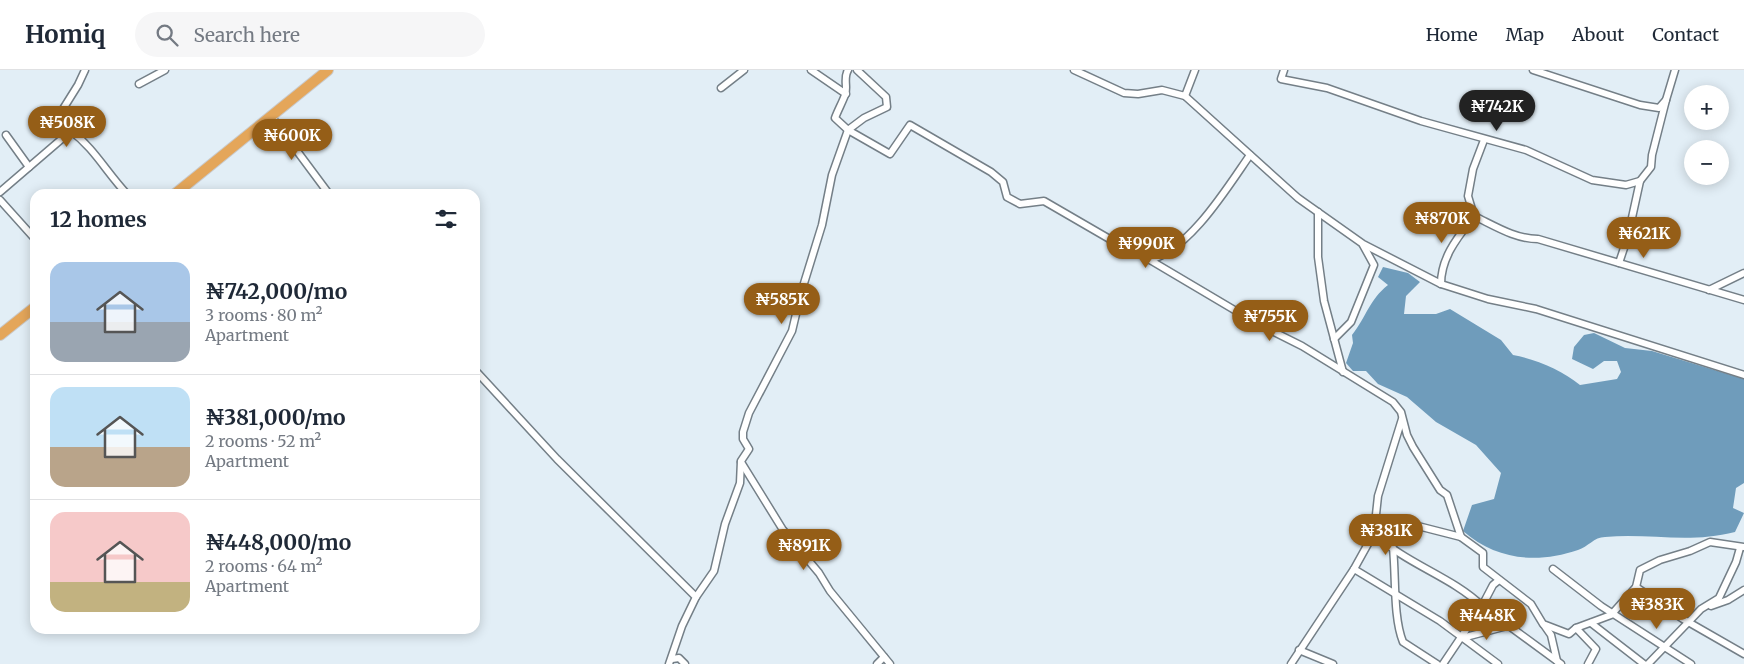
<!DOCTYPE html>
<html lang="en">
<head>
<meta charset="utf-8">
<style>
  body { margin:0; font-family:Merriweather,serif; background:#f6f6f7; color:#1f2937; height:100vh; display:flex; flex-direction:column; font-size:19px; white-space:nowrap }
  * { box-sizing:border-box; margin:0 }
  p { font-size:16px; color:#747a83 }
  .icon { flex:none; width:28px; height:28px; fill:none; stroke:currentColor; stroke-width:2; stroke-linecap:round; stroke-linejoin:round }
  .map { position:relative; flex:1; overflow:hidden }
  .sheet { position:absolute; left:30px; top:119px; width:450px; height:445px; display:flex; flex-direction:column; background:#fff; border-radius:15px; box-shadow:0 2px 12px #0003 }
  .sheet>* { flex:none }
  .fabs { position:absolute; left:1684px; top:15px; display:grid; gap:10px }
  .fabs a { display:grid; place-items:center; width:45px; height:45px; border-radius:50%; background:#fff; box-shadow:0 2px 12px #0003; font-size:25px }
  .price { position:absolute; translate:-50% -42px; padding:0 11px; border-radius:18px; background:#955e17; color:#fff; font-size:16px; line-height:32px; filter:drop-shadow(0 1px 2px #0008) }
  .price::after { content:''; position:absolute; left:50%; top:30px; width:15px; height:11px; margin-left:-8px; background:inherit; clip-path:polygon(0 0,100% 0,50% 100%) }
  .price.active { background:#222; color:#fff }
  ul { padding:0; list-style:none }
  li { display:flex; align-items:center; gap:15px; height:125px; padding:0 20px }
  li+li { border-top:1px solid #e0e1e3 }
  li span { display:grid; place-items:center; flex:none; width:140px; height:100px; border-radius:15px; color:#555 }
  li>.icon { margin-inline-start:auto }
  span .icon { width:60px; height:60px; fill:#fffc; stroke-width:1 }
  li b { font-size:21px }
  h2 { display:flex; justify-content:space-between; align-items:center; height:60px; padding:0 20px; font-size:21px }
  header { display:flex; align-items:center; gap:30px; box-sizing:border-box; height:70px; padding:0 25px; background:#fff; border-bottom:1px solid #e0e1e3 }
  header strong { font-size:24px }
  nav { display:flex; gap:28px; margin-inline-start:auto; font-size:18px }
  .search { width:350px; height:45px; background:#f6f6f7; display:flex; align-items:center; gap:12px; box-sizing:border-box; padding:0 18px; border-radius:28px; color:#747a83; font-size:19px }
  .map>svg:first-child { display:block }
  .water { fill:#6f9cbb }
  .lines { fill:none; stroke-linecap:round; stroke-linejoin:round }
  .minor-casing { stroke:#747f87; stroke-width:9 }
  .trunk-casing { stroke:#c9cacb; stroke-width:12 }
  .minor { stroke:#fff; stroke-width:6 }
  .trunk { stroke:#e4a65a; stroke-width:10 }
</style>
</head>
<body>
<header>
<strong>Homiq</strong>
<div class="search"><svg class="icon" aria-label="search" viewBox="0 0 24 24"><circle cx="10" cy="10" r="6"/><path d="M15 15l6 6"/></svg>Search here</div>
<nav><a>Home</a><a>Map</a><a>About</a><a>Contact</a></nav>
</header>
<div class="map">
<svg width="1744" height="594" viewBox="0 0 1744 594">
  <rect width="100%" height="100%" fill="#e2eef6"/>
  <path class="water" d="M1383 197 1408 203 1420 212 1406 226 1404 244H1436L1450 239 1501 270 1513 285C1536 289 1562 300 1580 315L1617 309 1621 302 1617 291H1604L1593 299 1572 289 1574 277 1584 265 1594 263 1625 278 1652 281 1744 309V413L1736 418 1733 438 1744 443 1735 462C1688 474 1651 463 1605 467 1594 467 1588 477 1578 480 1537 494 1496 490 1463 461L1472 435 1494 429 1501 403 1476 375 1436 352 1407 327 1378 314 1366 301H1353L1346 293 1353 273 1352 265C1367 246 1369 230 1388 215L1378 207Z"/>
  <g class="lines">
    <defs>
      <g id="minor">
        <path d="M811 0 846 24"/>
        <path d="M848 0C843 8 848 17 845 25 842 33 838 40 835 48L848 60 890 84 910 55 991 102 1003 112 1007 127 1020 134 1044 131 1113 171 1127 174 1150 190C1190 179 1227 118 1250 85"/>
        <path d="M1074 0 1124 23 1138 24 1162 20 1185 26 1298 128 1363 174 1441 214 1488 229 1536 239 1744 305"/>
        <path d="M1284 0 1281 9 1327 18 1421 51 1526 80 1592 110 1626 115 1640 111 1651 97 1652 85 1666 30"/>
        <path d="M1533 0 1640 35 1659 38 1666 30 1675 0"/>
        <path d="M139 14 165 0"/>
        <path d="M721 18 744 0"/>
        <path d="M1185 26 1195 0"/>
        <path d="M271 46 329 124"/>
        <path d="M71 61 65 51 63 39 78 15 85 0"/>
        <path d="M6 65 29 97"/>
        <path d="M1484 70 1473 99 1468 126 1474 146C1495 156 1515 169 1538 169L1744 230"/>
        <path d="M0 122 71 61C94 78 107 103 127 124"/>
        <path d="M0 130 35 169"/>
        <path d="M1318 142V187L1324 231 1343 302"/>
        <path d="M1150 190 1258 254 1302 276 1393 332 1401 342 1407 365 1413 377 1440 420 1447 425 1461 467 1483 483V497L1531 534 1543 554 1569 564 1576 558"/>
        <path d="M1619 193 1628 166 1640 111"/>
        <path d="M1441 214C1441 187 1458 167 1474 146"/>
        <path d="M1709 220 1744 203"/>
        <path d="M1334 269 1351 252 1374 195 1363 175"/>
        <path d="M475 300 557 389 696 527 682 556 669 594"/>
        <path d="M1402 349 1378 426 1374 463C1405 494 1451 506 1482 536L1493 515 1499 510"/>
        <path d="M741 392 783 460 819 503 830 521 890 594"/>
        <path d="M1375 450 1414 455 1461 467"/>
        <path d="M1393 478C1396 506 1393 547 1403 572L1437 594"/>
        <path d="M1354 499 1440 551 1498 594"/>
        <path d="M1553 499 1601 536 1691 594"/>
        <path d="M1636 517 1683 549 1744 584"/>
        <path d="M696 527 714 501 725 454 740 413 741 391 749 379 743 369V362L749 343 792 261 801 223 822 155 832 105 848 60 864 48 887 37 886 27 857 0"/>
        <path d="M1711 536 1728 530 1744 520"/>
        <path d="M1591 553 1644 594"/>
        <path d="M1544 555 1551 565 1557 591"/>
        <path d="M1462 568 1507 556"/>
        <path d="M1299 580 1333 594"/>
        <path d="M672 589 679 588 685 594"/>
        <path d="M877 594 884 587"/>
        <path d="M1291 594 1354 499 1374 463"/>
        <path d="M1443 594 1482 536 1561 594"/>
        <path d="M1588 594 1596 579 1576 558 1611 545 1636 517 1640 500 1660 490 1690 481 1710 472 1744 477"/>
        <path d="M1648 594 1701 539 1719 528 1736 492 1740 478"/>
      </g>
      <g id="trunk">
        <path d="M175 124 328 0"/>
        <path d="M0 265 35 237"/>
      </g>
    </defs>
    <use href="#minor" class="minor-casing"/>
    <use href="#trunk" class="trunk-casing"/>
    <use href="#minor" class="minor"/>
    <use href="#trunk" class="trunk"/>
  </g>
</svg>
<div class="fabs">
<a>+</a>
<a>−</a>
</div>
<b class="price active" style="left:1497px;top:62px">₦742K</b>
<b class="price" style="left:67px;top:78px">₦508K</b>
<b class="price" style="left:292px;top:91px">₦600K</b>
<b class="price" style="left:1442px;top:174px">₦870K</b>
<b class="price" style="left:1644px;top:189px">₦621K</b>
<b class="price" style="left:1146px;top:199px">₦990K</b>
<b class="price" style="left:782px;top:255px">₦585K</b>
<b class="price" style="left:1270px;top:272px">₦755K</b>
<b class="price" style="left:1386px;top:486px">₦381K</b>
<b class="price" style="left:804px;top:501px">₦891K</b>
<b class="price" style="left:1657px;top:560px">₦383K</b>
<b class="price" style="left:1487px;top:571px">₦448K</b>
<section class="sheet">
<h2>12 homes<svg class="icon" aria-label="filters" viewBox="0 0 24 24"><path d="M4 7h16M4 17h16"/><circle cx="9" cy="7" r="2"/><circle cx="15" cy="17" r="2"/></svg></h2>
<ul>
<li><span style="background:linear-gradient(#a9c7e8 60%,#9aa5b1 0)"><svg class="icon" aria-label="home" viewBox="0 0 24 24"><path d="M3 11l9-7 9 7M6 9v11h12V9"/></svg></span><div><b>₦742,000/mo</b><p>3 rooms · 80 m²</p><p>Apartment</p></div></li>
<li><span style="background:linear-gradient(#bfe0f5 60%,#b9a48a 0)"><svg class="icon" aria-label="home" viewBox="0 0 24 24"><path d="M3 11l9-7 9 7M6 9v11h12V9"/></svg></span><div><b>₦381,000/mo</b><p>2 rooms · 52 m²</p><p>Apartment</p></div></li>
<li><span style="background:linear-gradient(#f6c9c9 70%,#c2b280 0)"><svg class="icon" aria-label="home" viewBox="0 0 24 24"><path d="M3 11l9-7 9 7M6 9v11h12V9"/></svg></span><div><b>₦448,000/mo</b><p>2 rooms · 64 m²</p><p>Apartment</p></div></li>
</ul>
</section>
</div>
</body>
</html>
